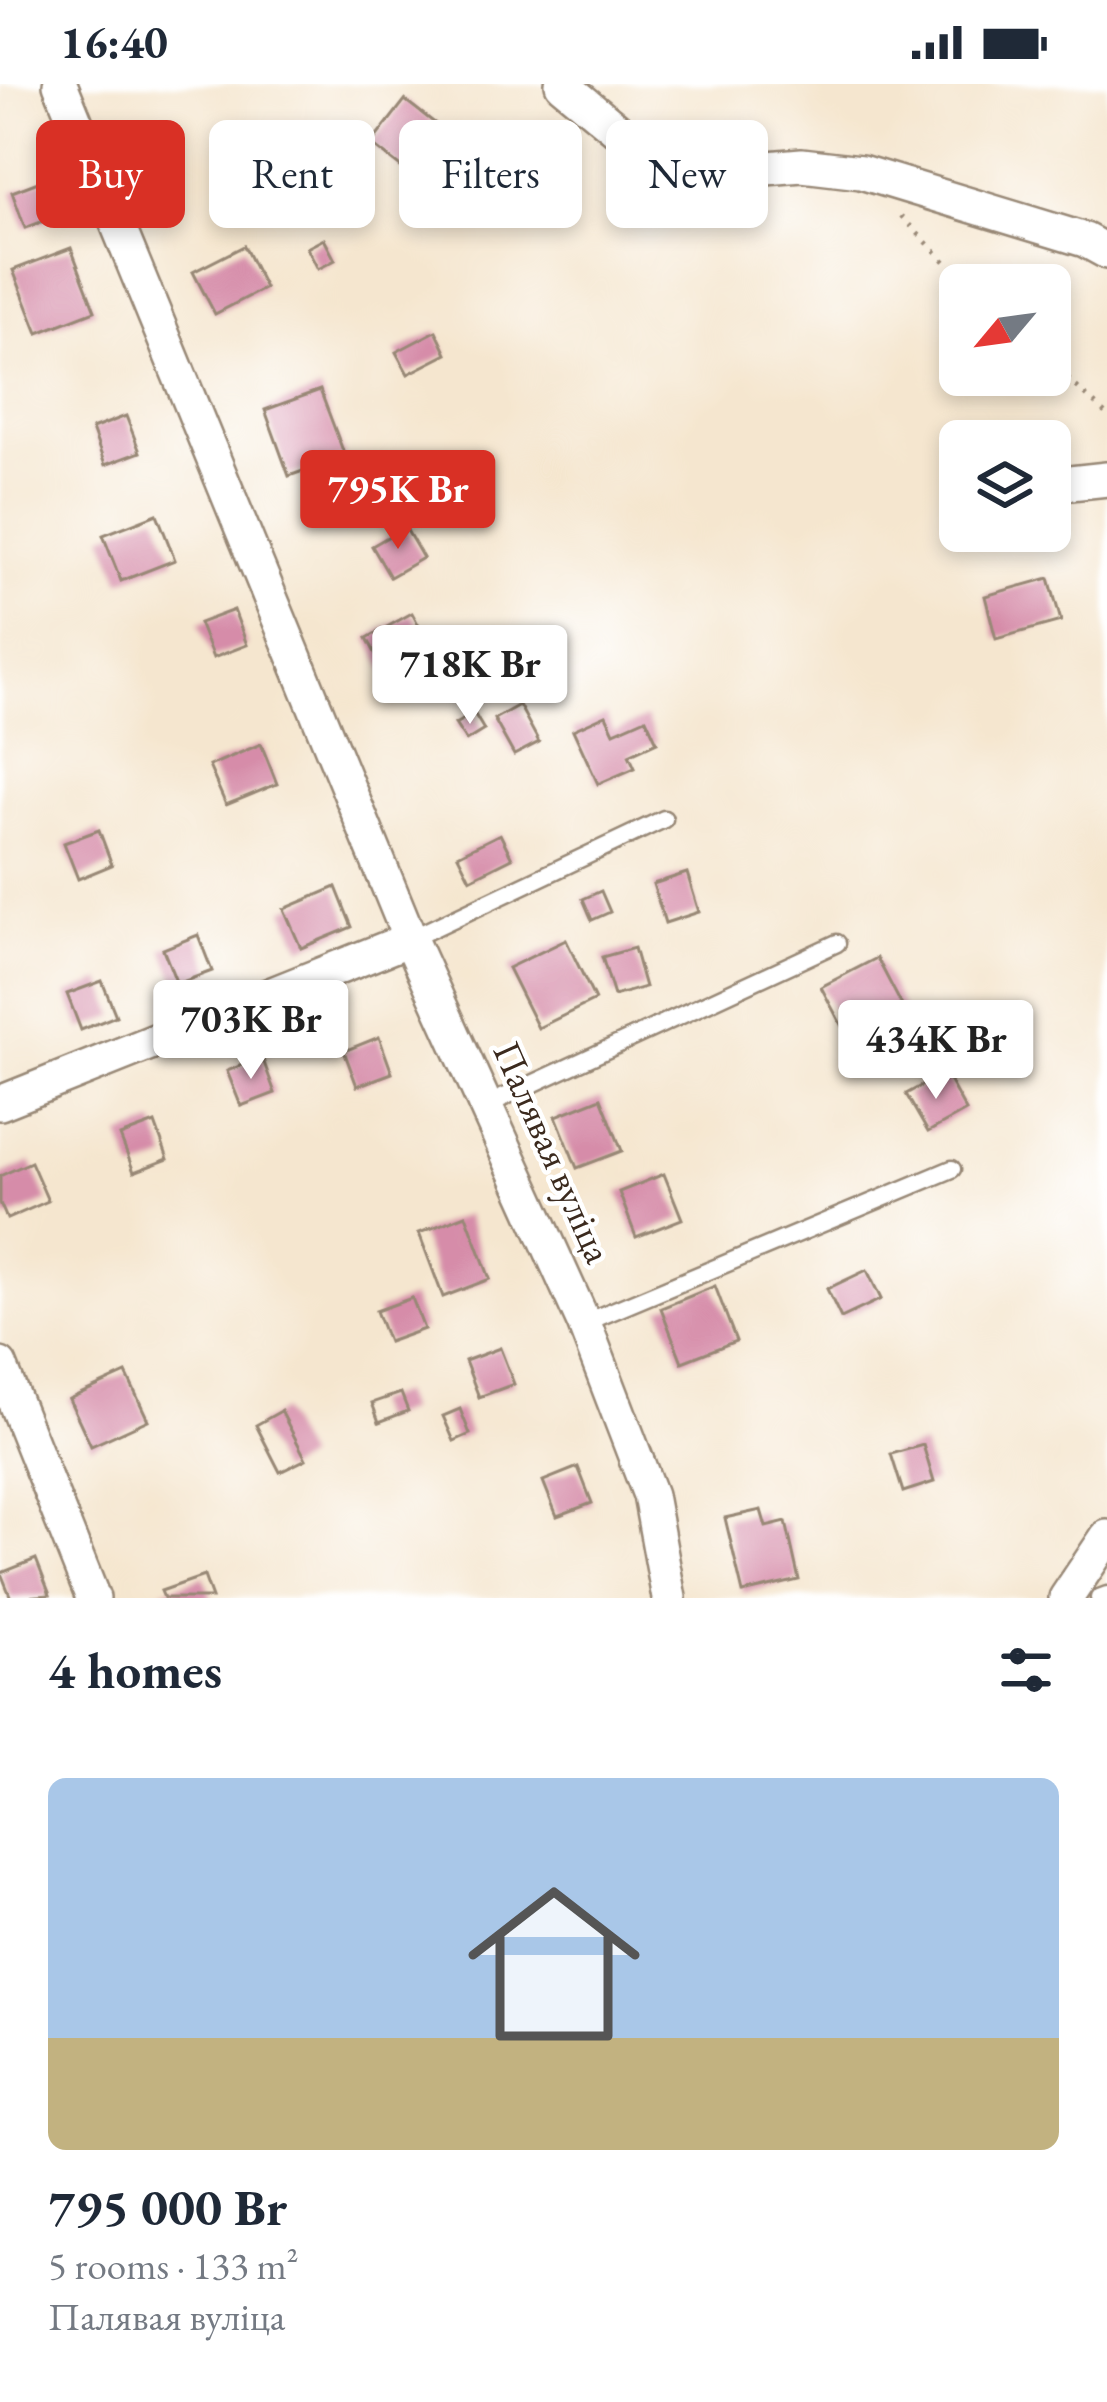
<!DOCTYPE html>
<html lang="en">
<head>
<meta charset="utf-8">
<style>
  body { margin:0; font-family:"EB Garamond",serif; background:#f6f6f7; color:#1f2937; height:100vh; display:flex; flex-direction:column; font-size:45px; white-space:nowrap }
  * { box-sizing:border-box; margin:0 }
  p { font-size:39px; color:#747a83 }
  .icon { flex:none; width:66px; height:66px; fill:none; stroke:currentColor; stroke-width:2; stroke-linecap:round; stroke-linejoin:round }
  .map { position:relative; height:1514px; overflow:hidden }
  .panel { display:flex; flex-direction:column; background:#fff; flex:1 }
  .panel>* { flex:none }
  .banner { position:absolute; left:36px; top:36px; width:1035px; height:108px; display:flex; gap:24px }
  .needle { width:78px; rotate:241deg }
  .buttons { position:absolute; left:939px; top:180px; display:grid; gap:24px }
  .buttons a { display:grid; place-items:center; width:132px; height:132px; border-radius:18px; background:#fff; box-shadow:0 6px 18px #0003; font-size:60px }
  .price { position:absolute; translate:-50% -102px; padding:0 27px; border-radius:12px; background:#fff; color:#222; font-size:39px; line-height:78px; filter:drop-shadow(0 3px 6px #0008) }
  .price::after { content:''; position:absolute; left:50%; top:72px; width:36px; height:27px; margin-left:-18px; background:inherit; clip-path:polygon(0 0,100% 0,50% 100%) }
  .price.selected { background:#d93025; color:#fff }
  ul { padding:0; list-style:none }
  li { display:grid; align-content:center; gap:24px; height:636px; padding:0 48px }
  li span { display:grid; place-items:center; height:372px; border-radius:18px; color:#555 }
  li>.icon { margin-inline-start:auto }
  span .icon { width:216px; height:216px; fill:#fffc; stroke-width:1 }
  li b { font-size:51px }
  h2 { display:flex; justify-content:space-between; align-items:center; height:144px; padding:0 48px; font-size:51px }
  .tag { padding:0 42px; border-radius:18px; background:#fff; box-shadow:0 6px 18px #0003; font-size:42px; line-height:108px }
  .tag.selected { background:#d93025; color:#fff }
  .status { display:flex; justify-content:space-between; align-items:center; height:84px; padding:0 60px; background:#fff; direction:ltr }
  .status svg { height:33px; fill:currentColor }
  .map>svg:first-child { display:block }
  .building { fill:#d68ca9 }
  .lines { fill:none; stroke-linecap:round; stroke-linejoin:round }
  .service-casing { stroke:#988876; stroke-width:21 }
  .minor-casing { stroke:#988876; stroke-width:38 }
  .path { stroke:#988876; stroke-width:4.5; stroke-dasharray:3 9; stroke-linecap:butt }
  .service { stroke:#fff; stroke-width:16 }
  .minor { stroke:#fff; stroke-width:33 }
  .labels { text-anchor:middle; dominant-baseline:central; stroke-width:9; stroke-linejoin:round; paint-order:stroke }
  .street-label { font-size:39px; fill:#3b2a1e; stroke:#fff }
</style>
</head>
<body>
<div class="status"><b>16:40</b><svg viewBox="0 0 49 12"><path d="M0 12V9h3v3zM5 12V6h3v6zM10 12V3h3v9zM15 12V0h3v12zM26 1h20v11H26zM47 4h2v5h-2z"/></svg></div>
<div class="map">
<svg width="1107" height="1514" viewBox="0 0 1107 1514">
  <rect width="100%" height="100%" fill="#fff"/>
  <filter id="ink" filterUnits="userSpaceOnUse"><feTurbulence type="fractalNoise" baseFrequency=".00833" numOctaves="2"/><feDisplacementMap in="SourceGraphic" scale="24" xChannelSelector="R" yChannelSelector="G"/><feConvolveMatrix kernelMatrix="1 2 1 2 8 2 1 2 1" color-interpolation-filters="sRGB"/></filter>
  <filter id="wash" filterUnits="userSpaceOnUse"><feTurbulence type="fractalNoise" baseFrequency=".004" numOctaves="4" result="noise"/><feDisplacementMap in="SourceGraphic" scale="48" xChannelSelector="R" yChannelSelector="G"/><feGaussianBlur stdDeviation="2.7" result="paint"/><feColorMatrix in="noise" values="0 0 0 0 0 0 0 0 0 0 0 0 0 0 0 0 0 1.4 0 .05"/><feComposite in="paint" operator="in"/></filter>
  <g filter="url(#wash)">
    <rect width="100%" height="100%" fill="#f5e6cf"/>
    <g id="blocks">
      <g class="building">
        <path d="M405 16 459 58 425 102 371 60Z"/>
        <path d="M329 56 350 68 335 94 315 82Z"/>
        <path d="M46 95 60 131 25 144 12 108Z"/>
        <path d="M324 155 335 176 318 185 307 164Z"/>
        <path d="M244 162 265 204 215 230 193 188Z"/>
        <path d="M71 164 95 227 38 249 13 186Z"/>
        <path d="M436 247 447 270 408 290 396 268Z"/>
        <path d="M320 306 345 372 289 392 265 326Z"/>
        <path d="M126 332 140 368 105 381 92 345Z"/>
        <path d="M157 430 175 476 121 497 103 451Z"/>
        <path d="M405 443 423 474 390 493 372 462Z"/>
        <path d="M1049 494 1061 537 996 555 985 512Z"/>
        <path d="M234 526 247 561 213 574 199 539Z"/>
        <path d="M412 529 439 579 394 604 367 554Z"/>
        <path d="M519 621 539 658 514 671 494 635Z"/>
        <path d="M474 629 484 646 466 657 455 640Z"/>
        <path d="M606 631 614 648 646 634 657 658 629 671 635 684 598 700 573 646Z"/>
        <path d="M261 660 277 700 226 721 209 682Z"/>
        <path d="M99 746 112 781 78 795 64 759Z"/>
        <path d="M500 750 512 774 470 795 458 771Z"/>
        <path d="M687 789 699 828 665 839 653 800Z"/>
        <path d="M336 803 352 843 301 864 284 825Z"/>
        <path d="M601 807 610 828 592 836 583 815Z"/>
        <path d="M198 851 212 887 177 900 163 865Z"/>
        <path d="M566 856 595 916 538 944 508 884Z"/>
        <path d="M634 864 645 903 614 912 602 873Z"/>
        <path d="M877 874 909 935 854 965 821 903Z"/>
        <path d="M102 897 116 932 81 946 67 910Z"/>
        <path d="M379 953 392 989 357 1002 344 967Z"/>
        <path d="M262 973 275 1009 241 1022 227 987Z"/>
        <path d="M945 989 966 1027 928 1048 906 1010Z"/>
        <path d="M601 1014 622 1067 577 1084 556 1032Z"/>
        <path d="M155 1039 168 1075 134 1088 120 1052Z"/>
        <path d="M31 1078 48 1117 7 1135 0 1119V1092Z"/>
        <path d="M664 1090 682 1135 636 1153 619 1108Z"/>
        <path d="M466 1131 490 1195 443 1213 419 1149Z"/>
        <path d="M867 1186 881 1215 841 1234 827 1205Z"/>
        <path d="M715 1202 736 1257 682 1278 661 1224Z"/>
        <path d="M412 1214 424 1245 388 1258 376 1227Z"/>
        <path d="M500 1264 514 1300 479 1313 465 1277Z"/>
        <path d="M126 1289 148 1336 91 1362 69 1315Z"/>
        <path d="M401 1309 408 1327 379 1338 372 1319Z"/>
        <path d="M460 1325 470 1350 454 1357 443 1332Z"/>
        <path d="M281 1327 306 1375 280 1388 256 1341Z"/>
        <path d="M923 1361 934 1398 903 1408 891 1370Z"/>
        <path d="M578 1383 592 1419 557 1432 543 1397Z"/>
        <path d="M761 1426 766 1443 786 1438 799 1496 743 1509 725 1434Z"/>
        <path d="M36 1475 50 1511 11 1514 1 1489Z"/>
        <path d="M204 1492 212 1514H164L161 1507Z"/>
      </g>
    </g>
  </g>
  <g filter="url(#ink)">
    <use href="#blocks" fill-opacity="0" stroke="#988876" stroke-width="3"/>
    <g class="lines">
      <defs>
        <g id="service">
          <path d="M410 855 664 735"/>
          <path d="M487 1021 837 859"/>
          <path d="M584 1239 952 1085"/>
          <path d="M1099 1514 1107 1511"/>
        </g>
        <g id="minor">
          <path d="M60 0 410 855 584 1239 650 1411 669 1514"/>
          <path d="M562 0 660 81 695 90 802 81 861 88 1085 156 1107 168"/>
          <path d="M1050 411 1061 400 1107 395"/>
          <path d="M0 1019 410 855"/>
          <path d="M0 1281 93 1514"/>
          <path d="M1066 1514 1107 1453"/>
        </g>
      </defs>
      <use href="#service" class="service-casing"/>
      <use href="#minor" class="minor-casing"/>
      <g class="path">
        <path d="M901 132 968 201"/>
        <path d="M1050 278 1107 331"/>
      </g>
      <use href="#service" class="service"/>
      <use href="#minor" class="minor"/>
    </g>
  </g>
  <g class="labels">
    <g class="street-label">
      <text transform="translate(553 1068) rotate(66)">Палявая вуліца</text>
    </g>
  </g>
</svg>
<div class="buttons">
<a><svg class="needle" viewBox="-14 -14 28 28"><path d="M0-13l5 13h-10z" fill="#e53935"/><path d="M0 13l5-13h-10z" fill="#747a83"/></svg></a>
<a><svg class="icon" aria-label="layers" viewBox="0 0 24 24"><path d="M12 4l9 5-9 5-9-5zM3 14l9 5 9-5"/></svg></a>
</div>
<b class="price selected" style="left:398px;top:468px">795K Br</b>
<b class="price" style="left:470px;top:643px">718K Br</b>
<b class="price" style="left:251px;top:998px">703K Br</b>
<b class="price" style="left:936px;top:1018px">434K Br</b>
<div class="banner">
<a class="tag selected">Buy</a>
<a class="tag">Rent</a>
<a class="tag">Filters</a>
<a class="tag">New</a>
</div>
</div>
<section class="panel">
<h2>4 homes<svg class="icon" aria-label="filters" viewBox="0 0 24 24"><path d="M4 7h16M4 17h16"/><circle cx="9" cy="7" r="2"/><circle cx="15" cy="17" r="2"/></svg></h2>
<ul>
<li><span style="background:linear-gradient(#a9c7e8 70%,#c2b280 0)"><svg class="icon" aria-label="home" viewBox="0 0 24 24"><path d="M3 11l9-7 9 7M6 9v11h12V9"/></svg></span><div><b>795 000 Br</b><p>5 rooms · 133 m²</p><p>Палявая вуліца</p></div></li>
</ul>
</section>
</body>
</html>
